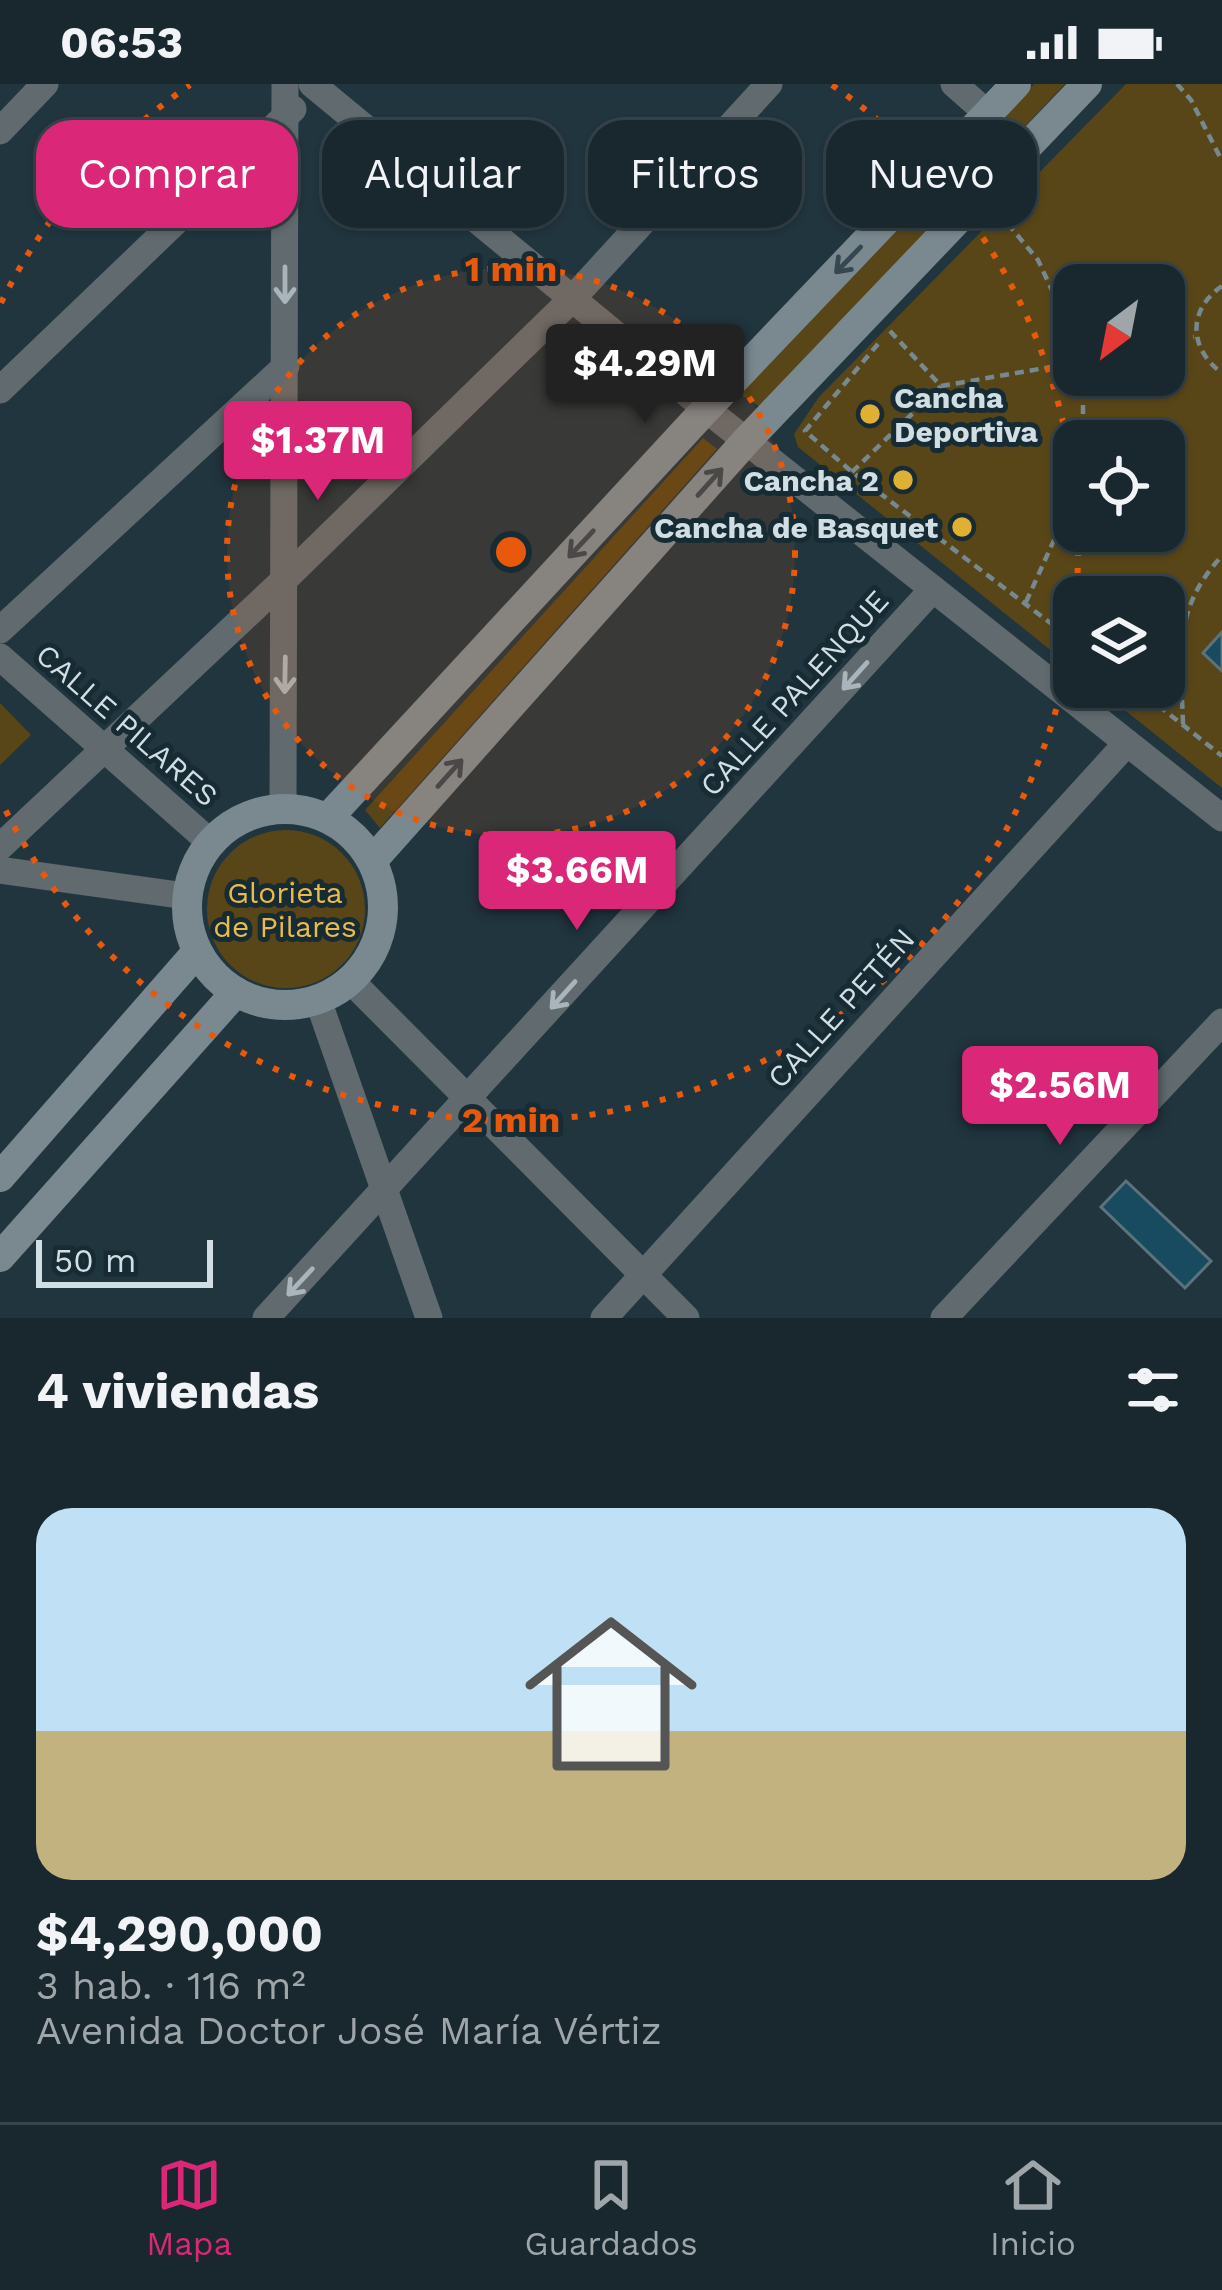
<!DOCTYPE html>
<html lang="es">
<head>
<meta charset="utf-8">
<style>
  body { margin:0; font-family:"Work Sans",sans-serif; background:#223037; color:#f1f3f6; height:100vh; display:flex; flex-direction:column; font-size:45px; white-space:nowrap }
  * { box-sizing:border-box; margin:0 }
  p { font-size:39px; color:#9fa6aa }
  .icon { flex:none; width:66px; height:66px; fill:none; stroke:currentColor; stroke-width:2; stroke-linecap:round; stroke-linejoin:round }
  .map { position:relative; height:1234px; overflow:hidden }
  .side { display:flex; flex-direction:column; background:#19282f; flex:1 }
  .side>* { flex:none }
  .guide { position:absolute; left:36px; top:36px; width:1152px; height:108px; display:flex; gap:24px }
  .needle { width:78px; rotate:212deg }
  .buttons { position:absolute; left:1053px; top:180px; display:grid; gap:24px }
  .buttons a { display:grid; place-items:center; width:132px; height:132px; border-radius:24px; background:#19282f; box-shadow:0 3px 9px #0004,0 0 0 3px #37444b; font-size:60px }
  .scale { position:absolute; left:36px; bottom:30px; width:177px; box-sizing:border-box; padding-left:12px; border:6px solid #d1dee3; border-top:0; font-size:33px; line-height:42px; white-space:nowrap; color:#d1dee3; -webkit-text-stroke:9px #172b34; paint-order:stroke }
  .price { position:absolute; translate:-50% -102px; padding:0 27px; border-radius:12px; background:#db2777; color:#fff; font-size:39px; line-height:78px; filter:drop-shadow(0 3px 6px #0008) }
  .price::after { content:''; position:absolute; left:50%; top:72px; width:36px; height:27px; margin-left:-18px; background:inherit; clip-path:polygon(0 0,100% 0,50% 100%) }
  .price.active { background:#222; color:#fff }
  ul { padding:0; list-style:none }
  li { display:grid; align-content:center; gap:24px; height:636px; padding:0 36px }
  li+li { border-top:3px solid #37444b }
  li span { display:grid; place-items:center; height:372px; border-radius:36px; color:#555 }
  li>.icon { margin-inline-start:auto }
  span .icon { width:216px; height:216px; fill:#fffc; stroke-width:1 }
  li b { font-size:51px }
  h2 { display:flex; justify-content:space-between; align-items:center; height:144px; padding:0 36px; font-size:51px }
  .pill { padding:0 42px; border-radius:36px; background:#19282f; box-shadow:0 3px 9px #0004,0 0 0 3px #37444b; font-size:42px; line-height:108px }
  .pill.active { background:#db2777; color:#fff }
  .status { display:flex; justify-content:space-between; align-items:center; height:84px; padding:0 60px; background:#19282f; direction:ltr }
  .status svg { height:33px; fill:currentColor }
  .tab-bar { display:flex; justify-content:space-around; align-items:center; height:168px; border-top:3px solid #37444b; background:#19282f; font-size:33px; color:#9fa6aa }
  .tab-bar a { display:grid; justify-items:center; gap:6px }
  .tab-bar .active { color:#db2777 }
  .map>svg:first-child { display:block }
  .green { fill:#584618; fill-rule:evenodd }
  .building { fill:#184b60; stroke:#5c727d; stroke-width:3 }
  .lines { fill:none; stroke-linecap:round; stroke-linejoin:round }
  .path { stroke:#77888f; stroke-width:4.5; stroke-dasharray:9 6; stroke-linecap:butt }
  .minor { stroke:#606a6f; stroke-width:27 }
  .secondary { stroke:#7a8990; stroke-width:30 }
  .oneway { stroke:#354750 }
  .oneway2 { stroke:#a9b5ba }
  .ring { fill:none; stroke:#e8590c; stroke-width:6; stroke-dasharray:6 12 }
  .poi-dot { fill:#e0b034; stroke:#172b34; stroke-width:4.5 }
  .labels { text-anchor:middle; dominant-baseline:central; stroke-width:10; stroke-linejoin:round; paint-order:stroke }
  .poi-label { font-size:30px; font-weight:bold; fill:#d1dee3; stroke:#172b34; text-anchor:end }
  .street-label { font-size:30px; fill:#d1dee3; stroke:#172b34 }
  .park-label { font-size:30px; fill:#e8bb4c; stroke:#172b34 }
  .centre { fill:#e8590c; stroke:#172b34; stroke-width:6 }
  .ring-label { font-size:36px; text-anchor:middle; font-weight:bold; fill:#e8590c; stroke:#172b34; stroke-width:10; stroke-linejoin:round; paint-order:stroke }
</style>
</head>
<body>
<div class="status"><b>06:53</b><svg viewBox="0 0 49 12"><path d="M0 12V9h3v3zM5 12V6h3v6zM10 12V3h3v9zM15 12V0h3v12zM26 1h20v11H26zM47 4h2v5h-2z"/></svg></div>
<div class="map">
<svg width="1222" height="1234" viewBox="0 0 1222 1234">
  <rect width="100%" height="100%" fill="#21353f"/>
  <g class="green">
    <path d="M1034 0H1065L760 323 738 309Z"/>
    <path d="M1126 0H1222V704L1096 603H1164V513H1074V585L798 363 794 350 819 313ZM1074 201H1164V291H1074ZM1074 357H1164V447H1074Z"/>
    <path d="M703 354 717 365 380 744 365 726Z"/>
    <path d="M0 619 31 651 0 681Z"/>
    <circle cx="286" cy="825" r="79"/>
  </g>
  <g class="building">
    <path d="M1222 548V587L1203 569Z"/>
    <path d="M1126 1097 1211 1177 1185 1204 1101 1123Z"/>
  </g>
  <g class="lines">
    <g class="path">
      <path d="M1177 0 1191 16 1222 77"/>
      <path d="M998 128 1038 176 1074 254"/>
      <path d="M1222 202C1187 226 1189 265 1222 289"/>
      <path d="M890 247 941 302 1074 279"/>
      <path d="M878 260 805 347 852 388 1074 557"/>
      <path d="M1164 260 1194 253"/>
      <path d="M1083 291V357"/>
      <path d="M852 388 941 302"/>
      <path d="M1026 518 1069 423 1074 401"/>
      <path d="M1135 603 1222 672"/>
      <path d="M1183 640C1181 572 1172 525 1222 472"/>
    </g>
    <g class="minor">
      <path d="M312 0 706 325 1222 734"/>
      <path d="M954 0 988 30"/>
      <path d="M0 47 45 0"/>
      <path d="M0 306 293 25"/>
      <path d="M0 546 286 282"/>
      <path d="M0 573 210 758"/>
      <path d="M283 724 285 0"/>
      <path d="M0 763 286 494 572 215 769 0"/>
      <path d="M0 786 186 812"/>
      <path d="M351 897 686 1234"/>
      <path d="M318 916 429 1234"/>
      <path d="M266 1234 933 505"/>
      <path d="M604 1234 1127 659"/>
      <path d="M944 1234 1222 938"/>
    </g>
    <g class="secondary">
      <circle cx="285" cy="823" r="98"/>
      <path d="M328 734 706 325 1016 0"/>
      <path d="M372 777 747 356 1087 0"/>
      <path d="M0 1093 197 868"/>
      <path d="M0 1173 236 908"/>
    </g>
  </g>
  <defs><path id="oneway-shaft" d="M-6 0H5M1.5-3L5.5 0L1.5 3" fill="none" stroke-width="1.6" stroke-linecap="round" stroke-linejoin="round" transform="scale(3)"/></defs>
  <g class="oneway">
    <use href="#oneway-shaft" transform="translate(848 176) rotate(134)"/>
    <use href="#oneway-shaft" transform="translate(710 398) rotate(-48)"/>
    <use href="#oneway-shaft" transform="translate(581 460) rotate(133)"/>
    <use href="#oneway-shaft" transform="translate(450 689) rotate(-48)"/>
  </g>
  <g class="oneway2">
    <use href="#oneway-shaft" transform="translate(285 201) rotate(90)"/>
    <use href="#oneway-shaft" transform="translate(285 591) rotate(91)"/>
    <use href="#oneway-shaft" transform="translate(855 592) rotate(132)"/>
    <use href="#oneway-shaft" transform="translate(563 911) rotate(132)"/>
    <use href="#oneway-shaft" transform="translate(300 1198) rotate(133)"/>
  </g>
  <circle cx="511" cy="468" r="284" fill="#e8590c" fill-opacity=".12"/>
  <g class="ring">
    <circle cx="511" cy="468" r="284"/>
    <path d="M1074 537A567 567 0 0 1 1 717M1 219A567 567 0 0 1 190 1M832 1A567 567 0 0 1 1074 399M1078 448A567 567 0 0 1 1076 512"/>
  </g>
  <g class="poi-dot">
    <circle cx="870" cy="330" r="12"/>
    <circle cx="903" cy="396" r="12"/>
    <circle cx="962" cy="443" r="12"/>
  </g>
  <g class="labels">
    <g class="poi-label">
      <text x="894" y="313" text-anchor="start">Cancha<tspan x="894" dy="34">Deportiva</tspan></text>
      <text x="879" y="396">Cancha 2</text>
      <text x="938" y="443">Cancha de Basquet</text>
    </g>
    <g class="street-label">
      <text transform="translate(794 609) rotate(-48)">CALLE PALENQUE</text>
      <text transform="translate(127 641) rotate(41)">CALLE PILARES</text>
      <text transform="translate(841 924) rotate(-48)">CALLE PETÉN</text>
    </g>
    <g class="park-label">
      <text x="285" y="808">Glorieta<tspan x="285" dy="34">de Pilares</tspan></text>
    </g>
  </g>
  <circle cx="511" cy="468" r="18" class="centre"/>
  <g class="ring-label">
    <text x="511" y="197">1 min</text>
    <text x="511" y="1048">2 min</text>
  </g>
</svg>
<div class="buttons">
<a><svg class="needle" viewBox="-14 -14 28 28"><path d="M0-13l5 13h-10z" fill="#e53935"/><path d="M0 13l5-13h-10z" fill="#9fa6aa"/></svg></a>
<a><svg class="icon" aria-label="locate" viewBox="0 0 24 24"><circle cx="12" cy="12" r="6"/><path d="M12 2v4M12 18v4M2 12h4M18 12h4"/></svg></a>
<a><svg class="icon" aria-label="layers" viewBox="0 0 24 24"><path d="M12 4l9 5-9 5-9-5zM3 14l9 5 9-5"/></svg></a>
</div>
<div class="scale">50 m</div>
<b class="price active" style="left:645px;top:342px">$4.29M</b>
<b class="price" style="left:318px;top:419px">$1.37M</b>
<b class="price" style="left:577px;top:849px">$3.66M</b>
<b class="price" style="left:1060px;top:1064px">$2.56M</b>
<div class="guide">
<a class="pill active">Comprar</a>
<a class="pill">Alquilar</a>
<a class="pill">Filtros</a>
<a class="pill">Nuevo</a>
</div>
</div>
<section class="side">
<h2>4 viviendas<svg class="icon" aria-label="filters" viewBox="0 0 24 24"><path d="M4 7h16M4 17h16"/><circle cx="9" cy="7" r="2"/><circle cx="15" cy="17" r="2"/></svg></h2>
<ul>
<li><span style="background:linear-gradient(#bfe0f5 60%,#c2b280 0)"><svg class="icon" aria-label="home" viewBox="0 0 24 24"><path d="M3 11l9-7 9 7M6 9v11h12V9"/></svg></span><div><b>$4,290,000</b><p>3 hab. · 116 m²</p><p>Avenida Doctor José María Vértiz</p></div></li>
</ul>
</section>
<nav class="tab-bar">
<a class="active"><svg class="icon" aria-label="map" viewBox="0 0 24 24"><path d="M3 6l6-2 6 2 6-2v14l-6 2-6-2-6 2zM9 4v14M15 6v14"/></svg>Mapa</a>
<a><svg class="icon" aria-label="saved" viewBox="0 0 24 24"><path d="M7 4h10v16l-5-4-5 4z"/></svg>Guardados</a>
<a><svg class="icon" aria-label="home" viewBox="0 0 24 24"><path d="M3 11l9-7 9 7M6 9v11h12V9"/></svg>Inicio</a>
</nav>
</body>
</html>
